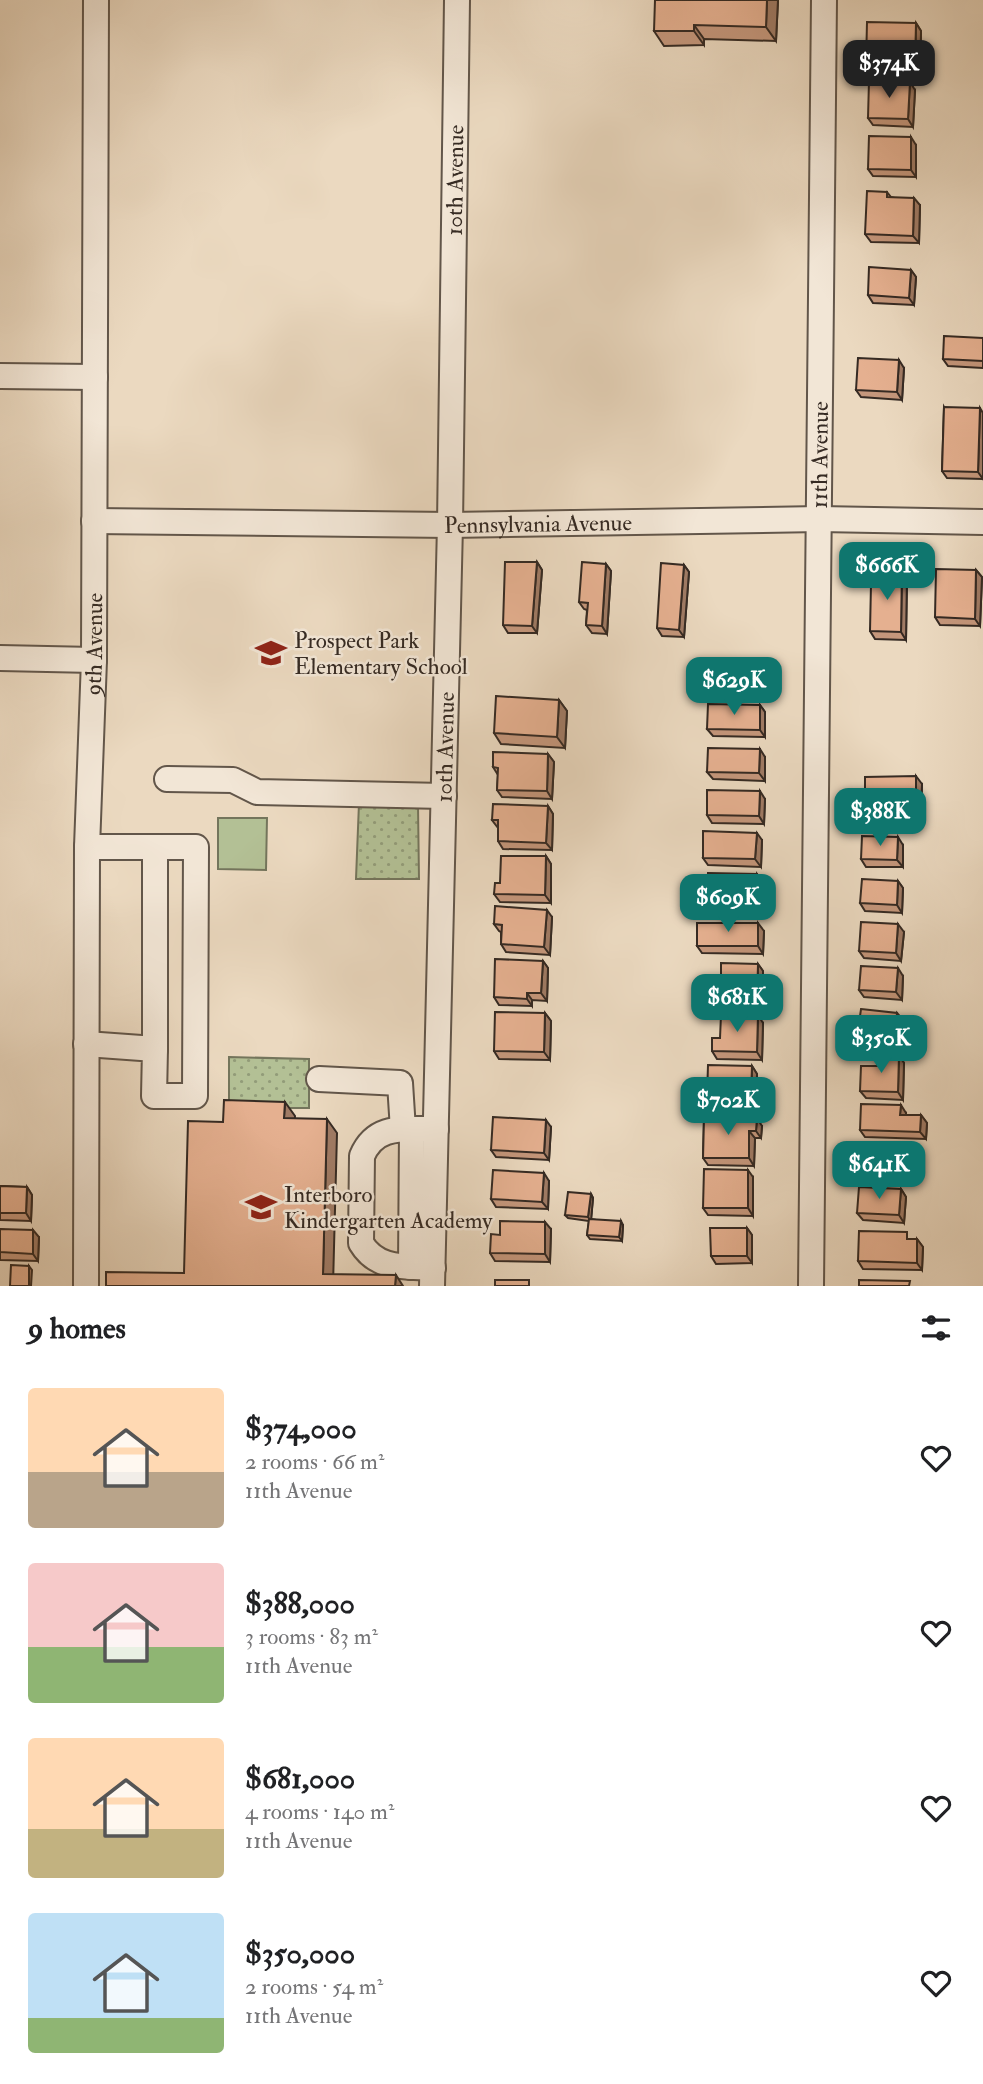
<!DOCTYPE html>
<html lang="en">
<head>
<meta charset="utf-8">
<style>
  body { margin:0; font-family:"IM FELL Double Pica",serif; background:#f6f6f6; color:#202124; height:100vh; display:flex; flex-direction:column; font-size:26px; white-space:nowrap }
  * { box-sizing:border-box; margin:0 }
  p { font-size:23px; color:#757577 }
  .icon { flex:none; width:38px; height:38px; fill:none; stroke:currentColor; stroke-width:2; stroke-linecap:round; stroke-linejoin:round }
  .map { position:relative; height:1286px; overflow:hidden }
  .side { display:flex; flex-direction:column; background:#fff; flex:1 }
  .side>* { flex:none }
  .price { position:absolute; translate:-50% -60px; padding:0 16px; border-radius:14px; background:#0f766e; color:#fff; font-size:23px; line-height:46px; filter:drop-shadow(0 2px 4px #0008) }
  .price::after { content:''; position:absolute; left:50%; top:42px; width:21px; height:16px; margin-left:-10px; background:inherit; clip-path:polygon(0 0,100% 0,50% 100%) }
  .price.current { background:#222; color:#fff }
  ul { padding:0; list-style:none }
  li { display:flex; align-items:center; gap:21px; height:175px; padding:0 28px }
  li span { display:grid; place-items:center; flex:none; width:196px; height:140px; border-radius:7px; color:#555 }
  li>.icon { margin-inline-start:auto }
  span .icon { width:84px; height:84px; fill:#fffc; stroke-width:1 }
  li b { font-size:30px }
  h2 { display:flex; justify-content:space-between; align-items:center; height:84px; padding:0 28px; font-size:30px }
  .map>svg:first-child { display:block }
  .green { fill:url(#green-dots); stroke:#74755c; stroke-width:2 }
  .pitch { fill:#b3c095; stroke:#74755c; stroke-width:2 }
  .lines { fill:none; stroke-linecap:round; stroke-linejoin:round }
  .minor-casing { stroke:#62564a; stroke-width:28 }
  .minor { stroke:#f2e6d6; stroke-width:24 }
  .wall { fill:#c5977c; stroke:#352a23; stroke-width:2 }
  .shaded-wall { fill:#a07b65; stroke:#352a23; stroke-width:2 }
  .building { fill:#e5b090; stroke:#352a23; stroke-width:2 }
  .labels { text-anchor:middle; dominant-baseline:central; stroke-width:5; stroke-linejoin:round; paint-order:stroke }
  .street-label { font-size:23px; fill:#352a23; stroke:#f2e6d6 }
  .poi-label { font-size:23px; fill:#352a23; stroke:#f2e6d6; text-anchor:start }
</style>
</head>
<body>
<div class="map">
<svg width="983" height="1286" viewBox="0 0 983 1286">
  <defs>
    <pattern id="green-dots" width="8" height="8" patternUnits="userSpaceOnUse" patternTransform="scale(1.75)"><rect width="8" height="8" fill="#b3c095"/><path d="M2 2h.1M6 6h.1" fill="none" stroke="#929c79" stroke-width="1.8" stroke-linecap="round"/></pattern>
  </defs>
  <rect width="100%" height="100%" fill="#ebd9c0"/>
  <filter id="stains"><feTurbulence type="fractalNoise" baseFrequency=".00286" numOctaves="4"/><feColorMatrix values="0 0 0 0 .2 0 0 0 0 .09 0 0 0 0 .02 0 0 0 .5 -.17"/></filter>
  <radialGradient id="worn" r=".72"><stop offset=".6" stop-color="#630" stop-opacity="0"/><stop offset="1" stop-color="#630" stop-opacity=".3"/></radialGradient>
  <g class="green">
    <path d="M359 803 418 805 419 879H356Z"/>
    <path d="M229 1057 309 1059V1108H229Z"/>
  </g>
  <path class="pitch" d="M218 818H267L266 870 218 869Z"/>
  <g class="lines">
    <defs>
      <g id="minor">
        <path d="M0 376 95 377"/>
        <path id="s1" d="M94 521 450 525 820 519 983 522"/>
        <path d="M0 658 94 660"/>
        <path d="M167 779 233 780 257 792 444 796"/>
        <path d="M86 1044 155 1049 154 1096H195L196 847H87"/>
        <path d="M155 1049V847"/>
        <path d="M319 1079 400 1083 403 1130"/>
        <path d="M411 1267 412 1130"/>
        <path d="M433 1268C405 1266 377 1270 361 1243L362 1156C376 1123 405 1130 436 1129"/>
        <path id="s2" d="M86 1286 87 847 94 660 96 0"/>
        <path id="s3" d="M432 1286 450 525 457 0"/>
        <path id="s4" d="M811 1286 824 0"/>
      </g>
    </defs>
    <use href="#minor" class="minor-casing"/>
    <use href="#minor" class="minor"/>
  </g>
  <g class="wall">
    <path d="M778 0 776 41 704 39V45L664 46 654 31Z"/>
    <path d="M916 23 921 31 920 74 872 73 866 65Z"/>
    <path d="M915 90 913 127 873 125 868 118Z"/>
    <path d="M916 145V177L873 176 868 169Z"/>
    <path d="M887 192 891 197 920 205 919 243 871 242 865 234Z"/>
    <path d="M911 270 916 277 914 305 873 303 868 295Z"/>
    <path d="M983 338V368L948 366 943 359Z"/>
    <path d="M904 368 902 400 861 397 856 390Z"/>
    <path d="M944 407 983 479 947 478 942 471Z"/>
    <path d="M537 562 542 570 537 633H508L503 625Z"/>
    <path d="M606 564 611 571 607 634 592 633 586 625 587 610 584 609 579 602Z"/>
    <path d="M684 565 689 572 684 637 662 636 657 628Z"/>
    <path d="M902 568 907 576 906 640 875 639 870 631 881 584Z"/>
    <path d="M976 570 982 577 980 626 940 625 935 617Z"/>
    <path d="M559 700 567 711 565 748 501 744 494 733Z"/>
    <path d="M760 705 765 712V737L713 736 707 729Z"/>
    <path d="M548 754 554 762 552 799 502 797 497 790 498 775 493 767Z"/>
    <path d="M765 757V781L713 779 707 772Z"/>
    <path d="M922 784 921 811 895 812V818L870 819 865 811Z"/>
    <path d="M765 799 764 824 712 823 707 815Z"/>
    <path d="M548 806 553 814 552 850 503 849 498 841V828L492 820Z"/>
    <path d="M762 840 761 867 708 865 703 858Z"/>
    <path d="M903 845V867H866L861 859Z"/>
    <path d="M546 856 551 864V903L500 902 494 894 500 883Z"/>
    <path d="M762 881V908L712 907 707 899Z"/>
    <path d="M898 881 903 888 902 913 865 911 860 903Z"/>
    <path d="M552 917 550 955 506 952 501 944V932L499 931 494 924Z"/>
    <path d="M764 931 763 954 702 953 697 946Z"/>
    <path d="M904 932 901 961 864 958 859 951Z"/>
    <path d="M543 961 548 968 547 1001 532 1000V1006L499 1005 494 997Z"/>
    <path d="M758 964 763 971V1008H726L721 1000Z"/>
    <path d="M903 976 902 1000 864 997 859 990Z"/>
    <path d="M545 1013 551 1021 550 1060 499 1059 494 1051Z"/>
    <path d="M903 1020 900 1043 864 1039 858 1031Z"/>
    <path d="M763 1023 762 1060 717 1059 712 1051 720 1038Z"/>
    <path d="M899 1055 904 1063 903 1100 866 1098 860 1091 877 1066Z"/>
    <path d="M752 1066 757 1074 756 1105 712 1104 707 1097Z"/>
    <path d="M906 1113V1115H921L927 1123 926 1139 865 1137 860 1130Z"/>
    <path d="M704 1118 762 1126 761 1138H755L754 1166 708 1165 703 1158Z"/>
    <path d="M551 1127 549 1160 496 1157 491 1150Z"/>
    <path d="M912 1147 917 1154 916 1180 865 1178 860 1171Z"/>
    <path d="M753 1177V1216L708 1215 703 1208Z"/>
    <path d="M549 1181 548 1209 496 1207 491 1199Z"/>
    <path d="M0 1186 27 1187 32 1195 31 1221 0 1220Z"/>
    <path d="M901 1189 906 1197 904 1223 863 1220 857 1213Z"/>
    <path d="M591 1194 593 1198 591 1219 623 1225 622 1241 590 1239 587 1235 589 1221 568 1218 565 1215Z"/>
    <path d="M747 1228 752 1235V1263L716 1264 711 1256Z"/>
    <path d="M0 1229 39 1237 38 1261 0 1260Z"/>
    <path d="M551 1229 550 1262 495 1261 490 1253 500 1235Z"/>
    <path d="M912 1239H917L923 1247 922 1270 863 1269 858 1261Z"/>
  </g>
  <g class="shaded-wall">
    <path d="M767 0H778L776 41 766 27Z"/>
    <path d="M916 23 921 31 920 74 915 66Z"/>
    <path d="M694 25 704 39V45L694 31Z"/>
    <path d="M910 82 915 90 913 127 908 119Z"/>
    <path d="M911 137 916 145V177L911 170Z"/>
    <path d="M914 198 920 205 919 243 913 236Z"/>
    <path d="M911 270 916 277 914 305 909 298Z"/>
    <path d="M899 360 904 368 902 400 897 392Z"/>
    <path d="M980 408 983 413V479L978 472Z"/>
    <path d="M537 562 542 570 537 633 532 626Z"/>
    <path d="M606 564 611 571 607 634 602 626Z"/>
    <path d="M684 565 689 572 684 637 679 630Z"/>
    <path d="M902 568 907 576 906 640 901 632Z"/>
    <path d="M976 570 982 577 980 626 975 619Z"/>
    <path d="M559 700 567 711 565 748 557 737Z"/>
    <path d="M760 705 765 712V737L760 730Z"/>
    <path d="M760 749 765 757V781L759 773Z"/>
    <path d="M548 754 554 762 552 799 547 791Z"/>
    <path d="M916 776 922 784 921 811 916 804Z"/>
    <path d="M760 791 765 799 764 824 759 816Z"/>
    <path d="M890 804 895 812V818L890 811Z"/>
    <path d="M548 806 553 814 552 850 546 843Z"/>
    <path d="M757 833 762 840 761 867 755 859Z"/>
    <path d="M898 837 903 845V867L897 860Z"/>
    <path d="M546 856 551 864V903L545 895Z"/>
    <path d="M757 874 762 881V908L756 900Z"/>
    <path d="M898 881 903 888 902 913 897 905Z"/>
    <path d="M547 910 552 917 550 955 544 947Z"/>
    <path d="M758 923 764 931 763 954 758 946Z"/>
    <path d="M898 924 904 932 901 961 896 953Z"/>
    <path d="M543 961 548 968 547 1001 541 993Z"/>
    <path d="M758 964 763 971V1008L757 1001Z"/>
    <path d="M898 968 903 976 902 1000 896 992Z"/>
    <path d="M527 993 532 1000V1006L527 999Z"/>
    <path d="M545 1013 551 1021 550 1060 544 1052Z"/>
    <path d="M897 1013 903 1020 900 1043 895 1035Z"/>
    <path d="M758 1015 763 1023 762 1060 757 1052Z"/>
    <path d="M899 1055 904 1063 903 1100 898 1092Z"/>
    <path d="M752 1066 757 1074 756 1105 751 1098Z"/>
    <path d="M285 1102 295 1116 294 1132 284 1118Z"/>
    <path d="M901 1105 906 1113V1122L900 1115Z"/>
    <path d="M921 1115 927 1123 926 1139 920 1132Z"/>
    <path d="M757 1118 762 1126 761 1138 756 1131Z"/>
    <path d="M327 1119 337 1133 333 1286 323 1274Z"/>
    <path d="M546 1120 551 1127 549 1160 544 1153Z"/>
    <path d="M749 1131 755 1138 754 1166 749 1158Z"/>
    <path d="M912 1147 917 1154 916 1180 911 1173Z"/>
    <path d="M748 1170 753 1177V1216L748 1208Z"/>
    <path d="M544 1173 549 1181 548 1209 542 1202Z"/>
    <path d="M27 1187 32 1195 31 1221 26 1213Z"/>
    <path d="M901 1189 906 1197 904 1223 899 1215Z"/>
    <path d="M591 1194 593 1198 591 1221 588 1217Z"/>
    <path d="M621 1221 623 1225 622 1241 619 1237Z"/>
    <path d="M545 1222 551 1229 550 1262 545 1254Z"/>
    <path d="M747 1228 752 1235V1263L747 1256Z"/>
    <path d="M33 1230 39 1237 38 1261 33 1254Z"/>
    <path d="M917 1239 923 1247 922 1270 917 1263Z"/>
    <path d="M29 1266 32 1270 31 1286H29Z"/>
    <path d="M396 1275 403 1286H395Z"/>
  </g>
  <g class="building">
    <path d="M655 0H767L766 27 694 25V31H654Z"/>
    <path d="M867 22 916 23 915 66 866 65Z"/>
    <path d="M869 81 910 82 908 119 868 118Z"/>
    <path d="M869 136 911 137V170L868 169Z"/>
    <path d="M867 191 887 192V197L914 198 913 236 865 234Z"/>
    <path d="M869 267 911 270 909 298 868 295Z"/>
    <path d="M944 336 983 338V361L943 359Z"/>
    <path d="M858 358 899 360 897 392 856 390Z"/>
    <path d="M944 407 980 408 978 472 942 471Z"/>
    <path d="M505 562H537L532 626 503 625Z"/>
    <path d="M582 562 606 564 602 626 586 625 588 603 579 602Z"/>
    <path d="M661 563 684 565 679 630 657 628Z"/>
    <path d="M881 568H902L901 632 870 631 871 584H881Z"/>
    <path d="M936 569 976 570 975 619 935 617Z"/>
    <path d="M496 696 559 700 557 737 494 733Z"/>
    <path d="M708 704 760 705V730L707 729Z"/>
    <path d="M708 748 760 749 759 773 707 772Z"/>
    <path d="M493 752 548 754 547 791 497 790 498 768 493 767Z"/>
    <path d="M916 776V804H890V811H865V777Z"/>
    <path d="M707 790 760 791 759 816 707 815Z"/>
    <path d="M493 804 548 806 546 843 498 841V820H492Z"/>
    <path d="M703 831 757 833 755 859 703 858Z"/>
    <path d="M862 836 898 837 897 860 861 859Z"/>
    <path d="M501 856H546L545 895 494 894 495 883H500Z"/>
    <path d="M708 873 757 874 756 900 707 899Z"/>
    <path d="M862 879 898 881 897 905 860 903Z"/>
    <path d="M495 906 547 910 544 947 501 944 502 925 494 924Z"/>
    <path d="M861 922 898 924 896 953 859 951Z"/>
    <rect x="697" y="923" width="61" height="23"/>
    <path d="M495 959 543 961 541 993H527V999L494 997Z"/>
    <path d="M721 963 758 964 757 1001 721 1000Z"/>
    <path d="M861 966 898 968 896 992 859 990Z"/>
    <path d="M861 1009 897 1013 895 1035 858 1031Z"/>
    <path d="M495 1012 545 1013 544 1052 494 1051Z"/>
    <path d="M721 1015H758L757 1052 712 1051V1038H720Z"/>
    <path d="M878 1054 899 1055 898 1092 860 1091 861 1066H877Z"/>
    <path d="M708 1065 752 1066 751 1098 707 1097Z"/>
    <path d="M224 1100 285 1102 284 1118 327 1119 323 1274 396 1275 395 1286H106V1272L184 1273 188 1121 223 1122Z"/>
    <path d="M861 1104 901 1105 900 1115H921L920 1132 860 1130Z"/>
    <path d="M493 1117 546 1120 544 1153 491 1150Z"/>
    <path d="M704 1118H757L756 1131H749V1158H703Z"/>
    <path d="M861 1145 912 1147 911 1173 860 1171Z"/>
    <path d="M704 1169 748 1170V1208H703Z"/>
    <path d="M493 1170 544 1173 542 1202 491 1199Z"/>
    <path d="M0 1186 27 1187 26 1213H0Z"/>
    <path d="M859 1187 901 1189 899 1215 857 1213Z"/>
    <path d="M568 1192 591 1194 588 1217 565 1215Z"/>
    <path d="M589 1219 621 1221 619 1237 587 1235Z"/>
    <path d="M500 1221 545 1222V1254L490 1253 491 1234 500 1235Z"/>
    <path d="M710 1228H747V1256H711Z"/>
    <path d="M0 1229 33 1230V1254L0 1252Z"/>
    <path d="M859 1231 907 1232V1239H917V1263L858 1261Z"/>
    <path d="M11 1265 29 1266V1286H10Z"/>
    <rect x="495" y="1280" width="34" height="6"/>
    <path d="M859 1280 910 1281 909 1286H859Z"/>
  </g>
  <defs>
    <symbol id="school-bare" viewBox="-9 -9 18 18"><path d="M0-5L7-2L0 1L-7-2ZM-4 1L0 2.5L4 1V4Q0 6-4 4Z" fill="#8f2418" stroke="#f2e6d6" stroke-width="2.5" paint-order="stroke"/></symbol>
  </defs>
  <g fill-rule="evenodd">
    <use href="#school-bare" x="249" y="631" width="44" height="44"/>
    <use href="#school-bare" x="239" y="1185" width="44" height="44"/>
  </g>
  <g class="labels">
    <g class="street-label">
      <text stroke="none"><textPath href="#s3" startOffset="1106">10th Avenue</textPath></text>
      <text stroke="none"><textPath href="#s4" startOffset="831">11th Avenue</textPath></text>
      <text stroke="none"><textPath href="#s1" startOffset="444">Pennsylvania Avenue</textPath></text>
      <text stroke="none"><textPath href="#s2" startOffset="642">9th Avenue</textPath></text>
      <text stroke="none"><textPath href="#s3" startOffset="539">10th Avenue</textPath></text>
    </g>
    <g class="poi-label">
      <text x="294" y="640">Prospect Park<tspan x="294" dy="26">Elementary School</tspan></text>
      <text x="284" y="1194">Interboro<tspan x="284" dy="26">Kindergarten Academy</tspan></text>
    </g>
  </g>
  <rect width="100%" height="100%" filter="url(#stains)"/>
  <rect width="100%" height="100%" fill="url(#worn)"/>
</svg>
<b class="price current" style="left:889px;top:100px">$374K</b>
<b class="price" style="left:887px;top:602px">$666K</b>
<b class="price" style="left:734px;top:717px">$629K</b>
<b class="price" style="left:880px;top:848px">$388K</b>
<b class="price" style="left:728px;top:934px">$609K</b>
<b class="price" style="left:737px;top:1034px">$681K</b>
<b class="price" style="left:881px;top:1075px">$350K</b>
<b class="price" style="left:728px;top:1137px">$702K</b>
<b class="price" style="left:879px;top:1201px">$641K</b>
</div>
<section class="side">
<h2>9 homes<svg class="icon" aria-label="filters" viewBox="0 0 24 24"><path d="M4 7h16M4 17h16"/><circle cx="9" cy="7" r="2"/><circle cx="15" cy="17" r="2"/></svg></h2>
<ul>
<li><span style="background:linear-gradient(#ffd9b3 60%,#b9a48a 0)"><svg class="icon" aria-label="home" viewBox="0 0 24 24"><path d="M3 11l9-7 9 7M6 9v11h12V9"/></svg></span><div><b>$374,000</b><p>2 rooms · 66 m²</p><p>11th Avenue</p></div><svg class="icon" aria-label="heart" viewBox="0 0 24 24"><path d="M12 20l-8-8c-3-5 5-10 8-4 3-6 11-1 8 4z"/></svg></li>
<li><span style="background:linear-gradient(#f6c9c9 60%,#8fb573 0)"><svg class="icon" aria-label="home" viewBox="0 0 24 24"><path d="M3 11l9-7 9 7M6 9v11h12V9"/></svg></span><div><b>$388,000</b><p>3 rooms · 83 m²</p><p>11th Avenue</p></div><svg class="icon" aria-label="heart" viewBox="0 0 24 24"><path d="M12 20l-8-8c-3-5 5-10 8-4 3-6 11-1 8 4z"/></svg></li>
<li><span style="background:linear-gradient(#ffd9b3 65%,#c2b280 0)"><svg class="icon" aria-label="home" viewBox="0 0 24 24"><path d="M3 11l9-7 9 7M6 9v11h12V9"/></svg></span><div><b>$681,000</b><p>4 rooms · 140 m²</p><p>11th Avenue</p></div><svg class="icon" aria-label="heart" viewBox="0 0 24 24"><path d="M12 20l-8-8c-3-5 5-10 8-4 3-6 11-1 8 4z"/></svg></li>
<li><span style="background:linear-gradient(#bfe0f5 75%,#8fb573 0)"><svg class="icon" aria-label="home" viewBox="0 0 24 24"><path d="M3 11l9-7 9 7M6 9v11h12V9"/></svg></span><div><b>$350,000</b><p>2 rooms · 54 m²</p><p>11th Avenue</p></div><svg class="icon" aria-label="heart" viewBox="0 0 24 24"><path d="M12 20l-8-8c-3-5 5-10 8-4 3-6 11-1 8 4z"/></svg></li>
</ul>
</section>
</body>
</html>
